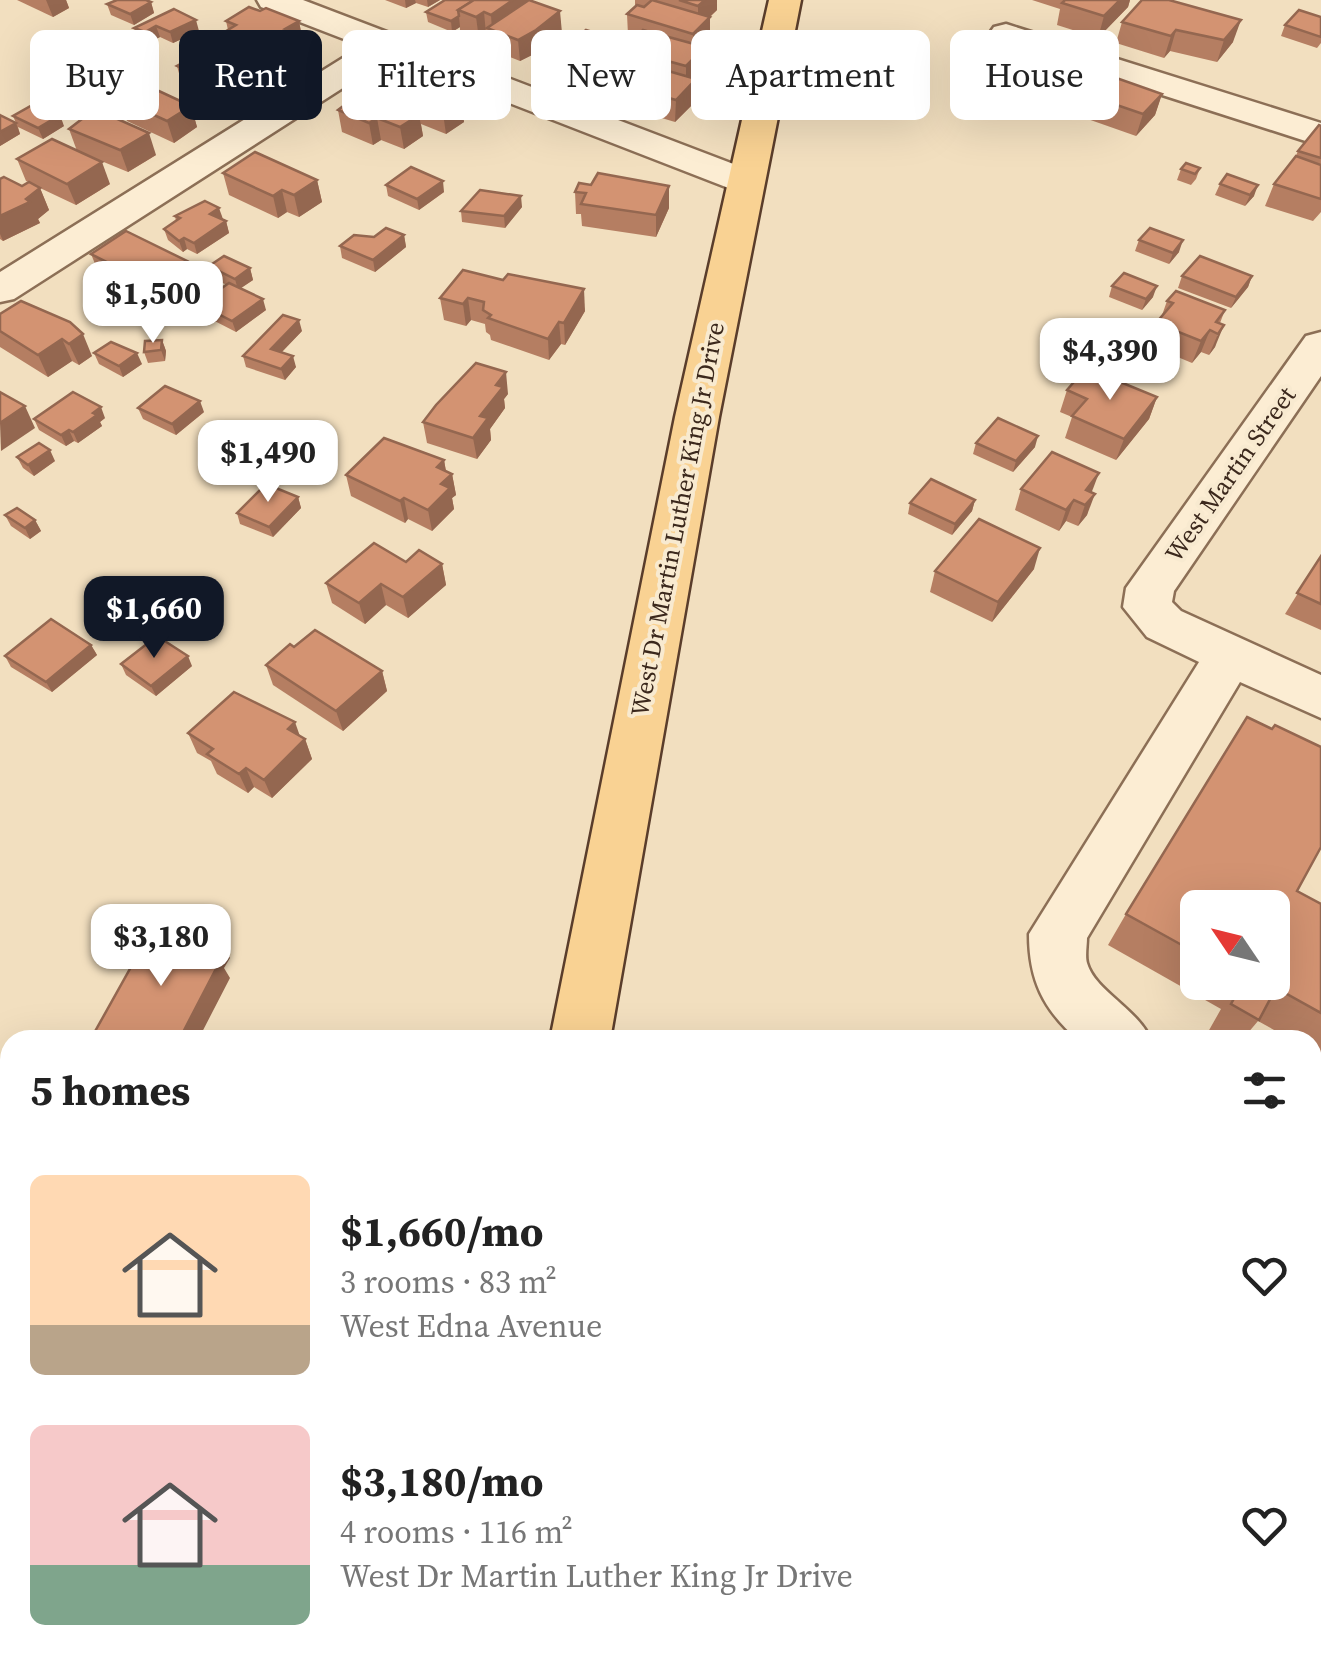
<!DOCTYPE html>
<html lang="en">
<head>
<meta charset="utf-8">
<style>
  body { margin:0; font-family:"Source Serif 4",serif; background:#f2f2f2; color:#222; height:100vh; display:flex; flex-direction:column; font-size:38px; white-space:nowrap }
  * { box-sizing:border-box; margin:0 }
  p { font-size:32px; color:#767676 }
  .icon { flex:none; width:55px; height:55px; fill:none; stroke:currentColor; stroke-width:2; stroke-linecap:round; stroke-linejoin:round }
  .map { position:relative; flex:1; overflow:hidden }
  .side { position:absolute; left:0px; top:1030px; width:1322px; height:642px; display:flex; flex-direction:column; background:#fff; border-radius:30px 30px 0 0; box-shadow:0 10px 40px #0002 }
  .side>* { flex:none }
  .top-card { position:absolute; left:30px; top:30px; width:1262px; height:90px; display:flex; gap:20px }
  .needle { width:65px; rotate:305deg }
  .fabs { position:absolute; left:1180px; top:890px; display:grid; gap:20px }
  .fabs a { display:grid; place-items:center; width:110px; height:110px; border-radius:15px; background:#fff; box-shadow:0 10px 40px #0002; font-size:50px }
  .price { position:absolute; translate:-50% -85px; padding:0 22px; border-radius:20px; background:#fff; color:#222; font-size:32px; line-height:65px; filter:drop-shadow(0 2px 5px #0008) }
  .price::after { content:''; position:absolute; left:50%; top:60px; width:30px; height:22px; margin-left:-15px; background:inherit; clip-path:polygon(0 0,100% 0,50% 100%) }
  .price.selected { background:#111827; color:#fff }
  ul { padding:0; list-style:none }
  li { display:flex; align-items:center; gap:30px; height:250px; padding:0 30px }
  li span { display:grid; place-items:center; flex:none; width:280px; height:200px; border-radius:15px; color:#555 }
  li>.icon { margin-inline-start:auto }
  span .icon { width:120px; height:120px; fill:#fffc; stroke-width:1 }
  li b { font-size:42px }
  h2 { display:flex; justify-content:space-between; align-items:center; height:120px; padding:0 30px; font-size:42px }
  .pill { padding:0 35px; border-radius:15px; background:#fff; box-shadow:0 10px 40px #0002; font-size:35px; line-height:90px }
  .pill.selected { background:#111827; color:#fff }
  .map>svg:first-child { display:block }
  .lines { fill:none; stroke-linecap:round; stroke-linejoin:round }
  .minor-casing { stroke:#8c6f56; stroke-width:5 }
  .major-casing { stroke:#5a3d2b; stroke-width:5 }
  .minor { fill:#fcedd3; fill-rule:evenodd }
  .major { fill:#f9d293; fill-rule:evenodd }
  .wall { fill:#b57e62; fill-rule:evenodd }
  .shaded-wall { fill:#946750 }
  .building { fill:#d39372; stroke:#946750; stroke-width:2.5 }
  .labels { text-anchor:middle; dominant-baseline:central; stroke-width:8; stroke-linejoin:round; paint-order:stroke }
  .street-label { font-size:25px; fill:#3b281c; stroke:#f8ead0 }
</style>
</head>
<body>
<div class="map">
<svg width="1321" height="1671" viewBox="0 0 1321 1671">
  <rect width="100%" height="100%" fill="#f2dfbf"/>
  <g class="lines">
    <defs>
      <g id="minor">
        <path d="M257 0H303L757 173 763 181 757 189 744 192 731 189 391 57 14 299 0 302V272L362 46 261 7Z"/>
        <path d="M1006 24 1321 123V146L994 41 989 34 994 27Z"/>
        <path d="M1321 332V376L1174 591 1172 602 1181 611 1321 675V718L1240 682 1087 938C1087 945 1085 956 1087 963 1095 991 1137 1008 1151 1040H1078C1043 1009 1029 980 1029 934L1199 662 1147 637 1123 607 1126 588 1306 336Z"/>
        <path d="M1312 1156 1321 1159V1225L1312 1221Z"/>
      </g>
      <g id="major">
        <path d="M769 0H801L719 417 610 1040H550L675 417Z"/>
        <path d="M437 1662H514V1671H436Z"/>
      </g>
    </defs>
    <use href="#minor" class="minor-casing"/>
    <use href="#major" class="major-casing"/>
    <use href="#minor" class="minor"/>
    <use href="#major" class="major"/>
  </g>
  <g class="wall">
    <path d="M17 0H66L69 8 53 17Z"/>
    <path d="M385 0H440L428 7 416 3 406 8Z"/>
    <path d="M445 0 562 33 538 52 520 61 489 49 488 34 479 39 460 32V27L452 32 428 22 426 12Z"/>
    <path d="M635 0H717V10L710 17V39L702 46 704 69 695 78 696 101 675 122 595 98 594 77 613 67 624 58V49L635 38 628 35 627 14 635 6Z"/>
    <path d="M1032 0H1130L1128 7 1098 38 1057 25 1060 9Z"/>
    <path d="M1142 0 1233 42 1217 62 1170 51 1164 58 1116 43 1122 22Z"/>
    <path d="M151 2 154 13 134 25 111 15 107 4Z"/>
    <path d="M174 9 199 31 173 43 160 37 148 43 138 39 134 28Z"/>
    <path d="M260 11 299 21 303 43 297 46 299 54 283 63 275 60 261 68 229 54 223 33 228 30 226 21Z"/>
    <path d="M1321 17V43L1317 48 1281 36 1285 25Z"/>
    <path d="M571 43 599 45 570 74 552 69V58L571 46Z"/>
    <path d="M969 56 1072 62 1066 84 1044 106 965 78Z"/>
    <path d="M177 66 246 84 225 97 180 77Z"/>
    <path d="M105 78 154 85 150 87 191 106 197 127 174 143 127 121 119 99 125 96 109 89Z"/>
    <path d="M444 82 446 92 464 122 446 134 421 124 423 136 404 149 381 140 373 145 342 132 338 110 377 97 375 86Z"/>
    <path d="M1067 88 1162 94 1155 115 1136 136 1062 110Z"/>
    <path d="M0 115 16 123 13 116 64 126 43 139 18 127 20 134 0 146Z"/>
    <path d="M1321 126V212L1313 221 1265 206 1274 184 1295 158 1298 151Z"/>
    <path d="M69 129 156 155 128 172 77 151Z"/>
    <path d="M17 159 110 184 76 205 40 188 49 210 38 219 40 223 3 241 0 239V179L22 186 33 184 26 181Z"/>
    <path d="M1200 168 1196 179 1191 185 1177 180 1181 169Z"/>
    <path d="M223 173 317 180 322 202 299 217 287 212 278 218 229 195Z"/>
    <path d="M1220 184 1254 196 1245 206 1215 195Z"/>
    <path d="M386 185 444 192 419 210 388 196Z"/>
    <path d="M591 185 669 186V208L656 237 582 226 581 214H576L575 192Z"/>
    <path d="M522 207 505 228 462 222 461 211Z"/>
    <path d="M175 216 223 219 226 221 229 233 197 254 187 249 183 252 168 240 164 229 176 221Z"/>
    <path d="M404 235 406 247 375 272 342 258 340 246 374 237Z"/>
    <path d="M1139 240 1179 252 1169 264 1135 251Z"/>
    <path d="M91 254 187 261 194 283 160 307 100 276Z"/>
    <path d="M209 266 250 268 253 280 241 288 266 310 236 332 203 315 199 304 227 285 212 278Z"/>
    <path d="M463 270 585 311 565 345 561 344 549 360 491 340 490 335 486 332 485 324 471 320 466 326 444 320 440 298Z"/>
    <path d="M1182 276H1252L1248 287 1231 308 1178 288Z"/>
    <path d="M1112 286 1153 297 1142 310 1109 297Z"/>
    <path d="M21 301 92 356 79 365 72 361 48 377 0 347V314Z"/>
    <path d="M1167 301 1225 310 1220 323 1215 347 1209 355 1201 352 1192 363 1149 345 1156 323 1161 318Z"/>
    <path d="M302 331 281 353 296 367 285 380 246 367 243 356Z"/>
    <path d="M162 340 166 351 165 361 148 363 144 352Z"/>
    <path d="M94 353 142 364 123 377 99 364Z"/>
    <path d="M1067 390 1157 397 1149 419 1116 460 1065 438 1072 417 1060 412Z"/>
    <path d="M508 394 504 399 505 408 490 429 491 440 477 459 427 443 423 422Z"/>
    <path d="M138 408 204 412 176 435 143 419Z"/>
    <path d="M105 418 100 422 102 426 78 443 74 441 66 446 39 430 34 419Z"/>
    <path d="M976 443 1035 447 1013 472 973 454Z"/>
    <path d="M17 457 55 461 34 476 23 468Z"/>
    <path d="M444 460 446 471 452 474 456 495 452 498 454 509 432 531 408 519 405 523 351 496 346 475Z"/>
    <path d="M1021 489 1092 493 1087 515 1078 526 1066 521 1059 531 1015 510Z"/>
    <path d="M298 497 301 508 273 537 240 524 237 513Z"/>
    <path d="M975 500 972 511 952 535 908 514 910 503Z"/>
    <path d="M5 515 35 520 41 531 30 539 11 526Z"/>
    <path d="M1321 556V630L1285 614Z"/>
    <path d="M406 562 442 564 446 585 408 618 386 605 365 624 332 603 326 583Z"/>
    <path d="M1034 569 992 622 930 592 935 571Z"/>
    <path d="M91 645 97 655 52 692 11 667 5 656Z"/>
    <path d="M294 647 382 671 387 691 343 731 273 685 266 665Z"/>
    <path d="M121 664 192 666 156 696 126 675Z"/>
    <path d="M188 733 300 736 305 739 312 759 272 798 254 787 248 793 217 774 211 761 197 753Z"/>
    <path d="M1297 891 1321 904V1056L1312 1052V1040H1292L1258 1021 1242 1040H1221L1208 1032 1221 1009 1108 945 1126 914ZM1198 908 1272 982H1198Z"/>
    <path d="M1250 1662H1288L1285 1671H1261Z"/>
  </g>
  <g class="shaded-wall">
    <path d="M46 0H66L69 8 53 17Z"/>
    <path d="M405 0H415L416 3 406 8Z"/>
    <path d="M427 0H440L428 7Z"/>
    <path d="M513 0H530L492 30 491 15Z"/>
    <path d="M705 0H717V10L698 27V6Z"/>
    <path d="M1120 0H1130L1128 7 1098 38 1104 16Z"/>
    <path d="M151 2 154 13 134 25 130 14Z"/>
    <path d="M560 11 562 33 538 52 520 61 518 40Z"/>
    <path d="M484 12 486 34 479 39 476 17Z"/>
    <path d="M459 16 460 27 452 32 451 21Z"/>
    <path d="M710 17V39L693 55V34Z"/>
    <path d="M196 20 199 31 173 43 170 32Z"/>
    <path d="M1241 20 1233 42 1217 62 1224 40Z"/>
    <path d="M299 21 303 43 297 46 299 54 283 63 278 42 285 29Z"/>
    <path d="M156 26 160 37 148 43 145 32Z"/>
    <path d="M1176 30 1170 51 1164 58 1171 36Z"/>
    <path d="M599 34V45L570 74 569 63Z"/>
    <path d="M269 38 275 60 261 68 256 46Z"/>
    <path d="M705 47 704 69 686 87V66Z"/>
    <path d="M1072 62 1066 84 1044 106 1049 84Z"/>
    <path d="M243 73 246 84 225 97 222 86Z"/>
    <path d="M150 74 154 85 130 99 126 87Z"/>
    <path d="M696 79V101L675 122 676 100Z"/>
    <path d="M444 82 447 104 436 88Z"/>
    <path d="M1162 94 1155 115 1136 136 1143 114Z"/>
    <path d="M462 100 464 122 446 134 443 113Z"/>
    <path d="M191 106 197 127 174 143 167 121Z"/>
    <path d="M60 115 64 126 43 139 38 128Z"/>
    <path d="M419 115 423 136 404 149 400 127Z"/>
    <path d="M377 118 381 140 373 145 369 123Z"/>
    <path d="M16 123 20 134 0 146V132Z"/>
    <path d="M149 133 156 155 128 172 120 150Z"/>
    <path d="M102 162 110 184 76 205 67 184Z"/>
    <path d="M317 180 322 202 299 217 294 195Z"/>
    <path d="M443 181 444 192 419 210 417 199Z"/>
    <path d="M1258 185 1254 196 1245 206 1250 195Z"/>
    <path d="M669 186V208L656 237V215Z"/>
    <path d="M40 188 49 210 38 219 40 223 3 241 0 234V216Z"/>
    <path d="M282 190 287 212 278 218 273 196Z"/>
    <path d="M521 196 522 207 505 228 504 216Z"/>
    <path d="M219 208 223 219 213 225 210 214Z"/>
    <path d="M226 221 229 233 197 254 194 243Z"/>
    <path d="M404 235 406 247 375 272 373 260Z"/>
    <path d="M184 238 187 249 183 252 179 241Z"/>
    <path d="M1183 240 1179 252 1169 264 1173 253Z"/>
    <path d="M187 261 194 283 160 307 152 285Z"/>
    <path d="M250 268 253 280 238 290 235 279Z"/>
    <path d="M1252 276 1248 287 1231 308 1236 297Z"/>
    <path d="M1157 286 1153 297 1142 310 1146 299Z"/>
    <path d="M584 289 585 311 565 345 564 323Z"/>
    <path d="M468 298 471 320 466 326 463 304Z"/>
    <path d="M263 299 266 310 236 332 232 321Z"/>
    <path d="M299 320 302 331 274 360 271 349Z"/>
    <path d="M559 322 561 344 549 360 548 339Z"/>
    <path d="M1224 325 1215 347 1209 355 1218 334Z"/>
    <path d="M1210 330 1201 352 1192 363 1201 341Z"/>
    <path d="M83 334 92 356 79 365 69 344Z"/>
    <path d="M62 339 72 361 48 377 38 355Z"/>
    <path d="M162 340 166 351 165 361 161 350Z"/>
    <path d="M137 353 142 364 123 377 119 366Z"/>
    <path d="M293 356 296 367 285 380 281 369Z"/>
    <path d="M506 372 508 394 504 399 505 408 490 429 491 440 477 459 473 438 480 416 496 385Z"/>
    <path d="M1157 397 1149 419 1116 460 1124 439Z"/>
    <path d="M200 401 204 412 176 435 172 424Z"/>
    <path d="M25 406 35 428 1 451 0 423Z"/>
    <path d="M101 407 105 418 100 422 102 426 78 443 73 432Z"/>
    <path d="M69 430 74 441 66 446 61 435Z"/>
    <path d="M1038 436 1035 447 1013 472 1016 461Z"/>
    <path d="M50 450 55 461 34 476 28 465Z"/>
    <path d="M444 460 447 478 452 474 456 495 452 498 454 509 432 531 428 510 437 467Z"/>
    <path d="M1099 473 1091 494 1086 490Z"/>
    <path d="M1095 494 1087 515 1078 526 1085 505Z"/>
    <path d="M298 497 301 508 273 537 269 527Z"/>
    <path d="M404 498 408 519 405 523 400 501Z"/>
    <path d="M975 500 972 511 952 535 955 524Z"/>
    <path d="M1074 500 1066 521 1059 531 1066 510Z"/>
    <path d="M35 520 41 531 30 539 25 528Z"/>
    <path d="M1040 548 1034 569 992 622 998 602Z"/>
    <path d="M442 564 446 585 408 618 403 597Z"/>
    <path d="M381 584 386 605 365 624 359 603Z"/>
    <path d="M91 645 97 655 52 692 46 682Z"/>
    <path d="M188 656 192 666 156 696 151 686Z"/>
    <path d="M382 671 387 691 343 731 336 711Z"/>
    <path d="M295 722 302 742 288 729Z"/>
    <path d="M305 739 312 759 272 798 264 780Z"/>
    <path d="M246 768 254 787 248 793 239 774Z"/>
    <path d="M220 941 230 958 224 968 230 978 198 1040H179L211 958Z"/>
  </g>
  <g class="building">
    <path d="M117 0H146L151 2 130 14 107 4Z"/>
    <path d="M445 0H474L458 10 459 16 451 21 426 12Z"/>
    <path d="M474 0H513L491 15 484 12 476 17 458 10Z"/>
    <path d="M529 0 560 11 536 30 518 40 487 28Z"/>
    <path d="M652 0 710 17 693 34 627 14 637 5 644 7Z"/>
    <path d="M679 0H705L698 6Z"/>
    <path d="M1065 0H1120L1104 16 1062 3Z"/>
    <path d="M1142 0H1169L1241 20 1224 40 1176 30 1171 36 1122 22Z"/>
    <path d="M249 7 260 11 266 8 299 21 285 29 294 32 278 42 269 38 256 46 223 33 236 25 226 21Z"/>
    <path d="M174 9 196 20 170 32 156 26 145 32 134 28Z"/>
    <path d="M1299 10 1321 17V37L1285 25Z"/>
    <path d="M586 30 599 34 584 47 571 43Z"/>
    <path d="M643 30 705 47 686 66 624 49Z"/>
    <path d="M993 36 1072 62 1049 84 969 56Z"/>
    <path d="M566 45 584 50 569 63 552 58Z"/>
    <path d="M203 52 243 73 222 86 177 66Z"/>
    <path d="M623 58 696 79 676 100 594 77 606 65 613 67Z"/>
    <path d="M129 64 150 74 126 87 105 78Z"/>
    <path d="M406 66 444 82 436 88 462 100 443 113 375 86Z"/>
    <path d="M1088 68 1162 94 1143 114 1067 88Z"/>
    <path d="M146 85 191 106 167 121 119 99Z"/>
    <path d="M363 91 419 115 400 127 377 118 369 123 338 110Z"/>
    <path d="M36 103 60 115 38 128 13 116Z"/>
    <path d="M95 109 149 133 120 150 69 129Z"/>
    <path d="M0 115 16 123 0 132Z"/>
    <path d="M1319 125 1321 126V158L1298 151Z"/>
    <path d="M52 139 102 162 67 184 17 159Z"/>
    <path d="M255 152 317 180 294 195 282 190 273 196 223 173Z"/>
    <path d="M1296 156 1321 165V199L1274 184Z"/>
    <path d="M1186 163 1200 168 1195 174 1181 169Z"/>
    <path d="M411 167 443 181 417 199 386 185Z"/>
    <path d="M598 173 669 186 656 215 581 204 586 193 575 192 579 183 591 185Z"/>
    <path d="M1227 174 1258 185 1250 195 1220 184Z"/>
    <path d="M4 177 22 186 29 182 40 188 26 199 30 202 0 216V179Z"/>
    <path d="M480 190 521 196 504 216 461 211Z"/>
    <path d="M205 201 219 208 210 214 226 221 194 243 184 238 179 241 164 229 180 218 175 216Z"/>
    <path d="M386 228 404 235 373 260 340 246 354 235 374 237Z"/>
    <path d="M1150 228 1183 240 1173 253 1139 240Z"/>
    <path d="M126 231 187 261 152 285 91 254Z"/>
    <path d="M224 256 250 268 235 279 209 266Z"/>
    <path d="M1200 256 1252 276 1236 297 1182 276Z"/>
    <path d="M463 270 503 280 508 274 584 289 564 323 559 322 548 339 488 318 491 315 483 310 484 302 468 298 463 304 440 298Z"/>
    <path d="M1124 273 1157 286 1146 299 1112 286Z"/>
    <path d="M229 283 263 299 232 321 199 304Z"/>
    <path d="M1176 291 1225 310 1216 322 1224 325 1218 334 1210 330 1201 341 1156 323 1173 303 1167 301Z"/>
    <path d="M21 301 70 322 83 334 69 344 62 339 38 355 0 331V314Z"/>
    <path d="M283 315 299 320 271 349 293 356 281 369 243 356Z"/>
    <path d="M162 340 161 350 144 352 145 341Z"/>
    <path d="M111 342 137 353 119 366 94 353Z"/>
    <path d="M476 363 506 372 496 385 503 387 480 416 488 418 473 438 423 422 436 405Z"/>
    <path d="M1086 368 1157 397 1124 439 1072 416 1087 399 1067 390Z"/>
    <path d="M165 386 200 401 172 424 138 408Z"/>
    <path d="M0 392 25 406 0 423Z"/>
    <path d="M73 392 101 407 93 413 97 415 73 432 69 430 61 435 34 419Z"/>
    <path d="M998 418 1038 436 1016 461 976 443Z"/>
    <path d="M384 438 444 460 437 467 452 474 441 484 450 488 428 510 404 498 400 501 346 475Z"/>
    <path d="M39 443 50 450 28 465 17 457Z"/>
    <path d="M1052 452 1099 473 1086 490 1095 494 1085 505 1074 500 1066 510 1021 489Z"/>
    <path d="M931 479 975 500 955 524 910 503Z"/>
    <path d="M266 484 298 497 269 527 237 513Z"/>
    <path d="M17 508 35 520 25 528 5 515Z"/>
    <path d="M979 519 1040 548 998 602 935 571Z"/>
    <path d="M374 543 406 562 419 550 442 564 403 597 381 584 359 603 326 583Z"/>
    <path d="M1321 556V604L1297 593Z"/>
    <path d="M51 619 91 645 46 682 5 656Z"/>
    <path d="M315 630 382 671 336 711 266 665 290 644 294 647Z"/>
    <path d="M157 636 188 656 151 686 121 664Z"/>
    <path d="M234 692 295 722 288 729 305 739 264 780 246 768 239 774 207 754 213 749 188 733Z"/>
    <path d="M1247 717 1272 729 1275 725 1321 747V847L1297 891 1321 904V1013L1276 988 1259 1020 1231 1004 1243 982H1272V908H1198V954L1126 914Z"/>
    <path d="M165 926 220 941 211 958 220 961 179 1040H111L93 1035 145 942 155 944Z"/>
    <path d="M10 1152V1195L0 1187V1162Z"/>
    <path d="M1259 1662H1288L1285 1671H1271Z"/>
  </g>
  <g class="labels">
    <g class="street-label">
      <text transform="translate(1230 474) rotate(-55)">West Martin Street</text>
      <text transform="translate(677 519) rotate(-79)">West Dr Martin Luther King Jr Drive</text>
    </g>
  </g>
</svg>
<div class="fabs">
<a><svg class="needle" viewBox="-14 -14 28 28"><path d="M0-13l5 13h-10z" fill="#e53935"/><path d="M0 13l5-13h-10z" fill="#767676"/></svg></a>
</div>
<b class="price" style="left:153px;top:346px">$1,500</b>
<b class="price" style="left:1110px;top:403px">$4,390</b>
<b class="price" style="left:268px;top:505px">$1,490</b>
<b class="price selected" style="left:154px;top:661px">$1,660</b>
<b class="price" style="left:161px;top:989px">$3,180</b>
<div class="top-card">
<a class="pill">Buy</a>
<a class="pill selected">Rent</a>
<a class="pill">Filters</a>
<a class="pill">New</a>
<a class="pill">Apartment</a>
<a class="pill">House</a>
</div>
<section class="side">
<h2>5 homes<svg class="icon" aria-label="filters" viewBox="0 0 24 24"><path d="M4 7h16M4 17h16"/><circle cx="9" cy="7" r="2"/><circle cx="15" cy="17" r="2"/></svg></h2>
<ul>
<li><span style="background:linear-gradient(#ffd9b3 75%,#b9a48a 0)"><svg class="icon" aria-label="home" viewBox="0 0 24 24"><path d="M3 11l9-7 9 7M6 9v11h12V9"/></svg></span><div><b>$1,660/mo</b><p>3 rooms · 83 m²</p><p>West Edna Avenue</p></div><svg class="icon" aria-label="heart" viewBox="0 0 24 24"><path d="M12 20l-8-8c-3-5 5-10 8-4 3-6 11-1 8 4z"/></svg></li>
<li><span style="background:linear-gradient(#f6c9c9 70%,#7fa58c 0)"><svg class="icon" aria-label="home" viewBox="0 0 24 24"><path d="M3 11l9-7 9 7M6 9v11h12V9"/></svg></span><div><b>$3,180/mo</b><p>4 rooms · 116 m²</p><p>West Dr Martin Luther King Jr Drive</p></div><svg class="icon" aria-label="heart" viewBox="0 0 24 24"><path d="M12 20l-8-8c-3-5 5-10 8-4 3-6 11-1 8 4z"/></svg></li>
</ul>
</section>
</div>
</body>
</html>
